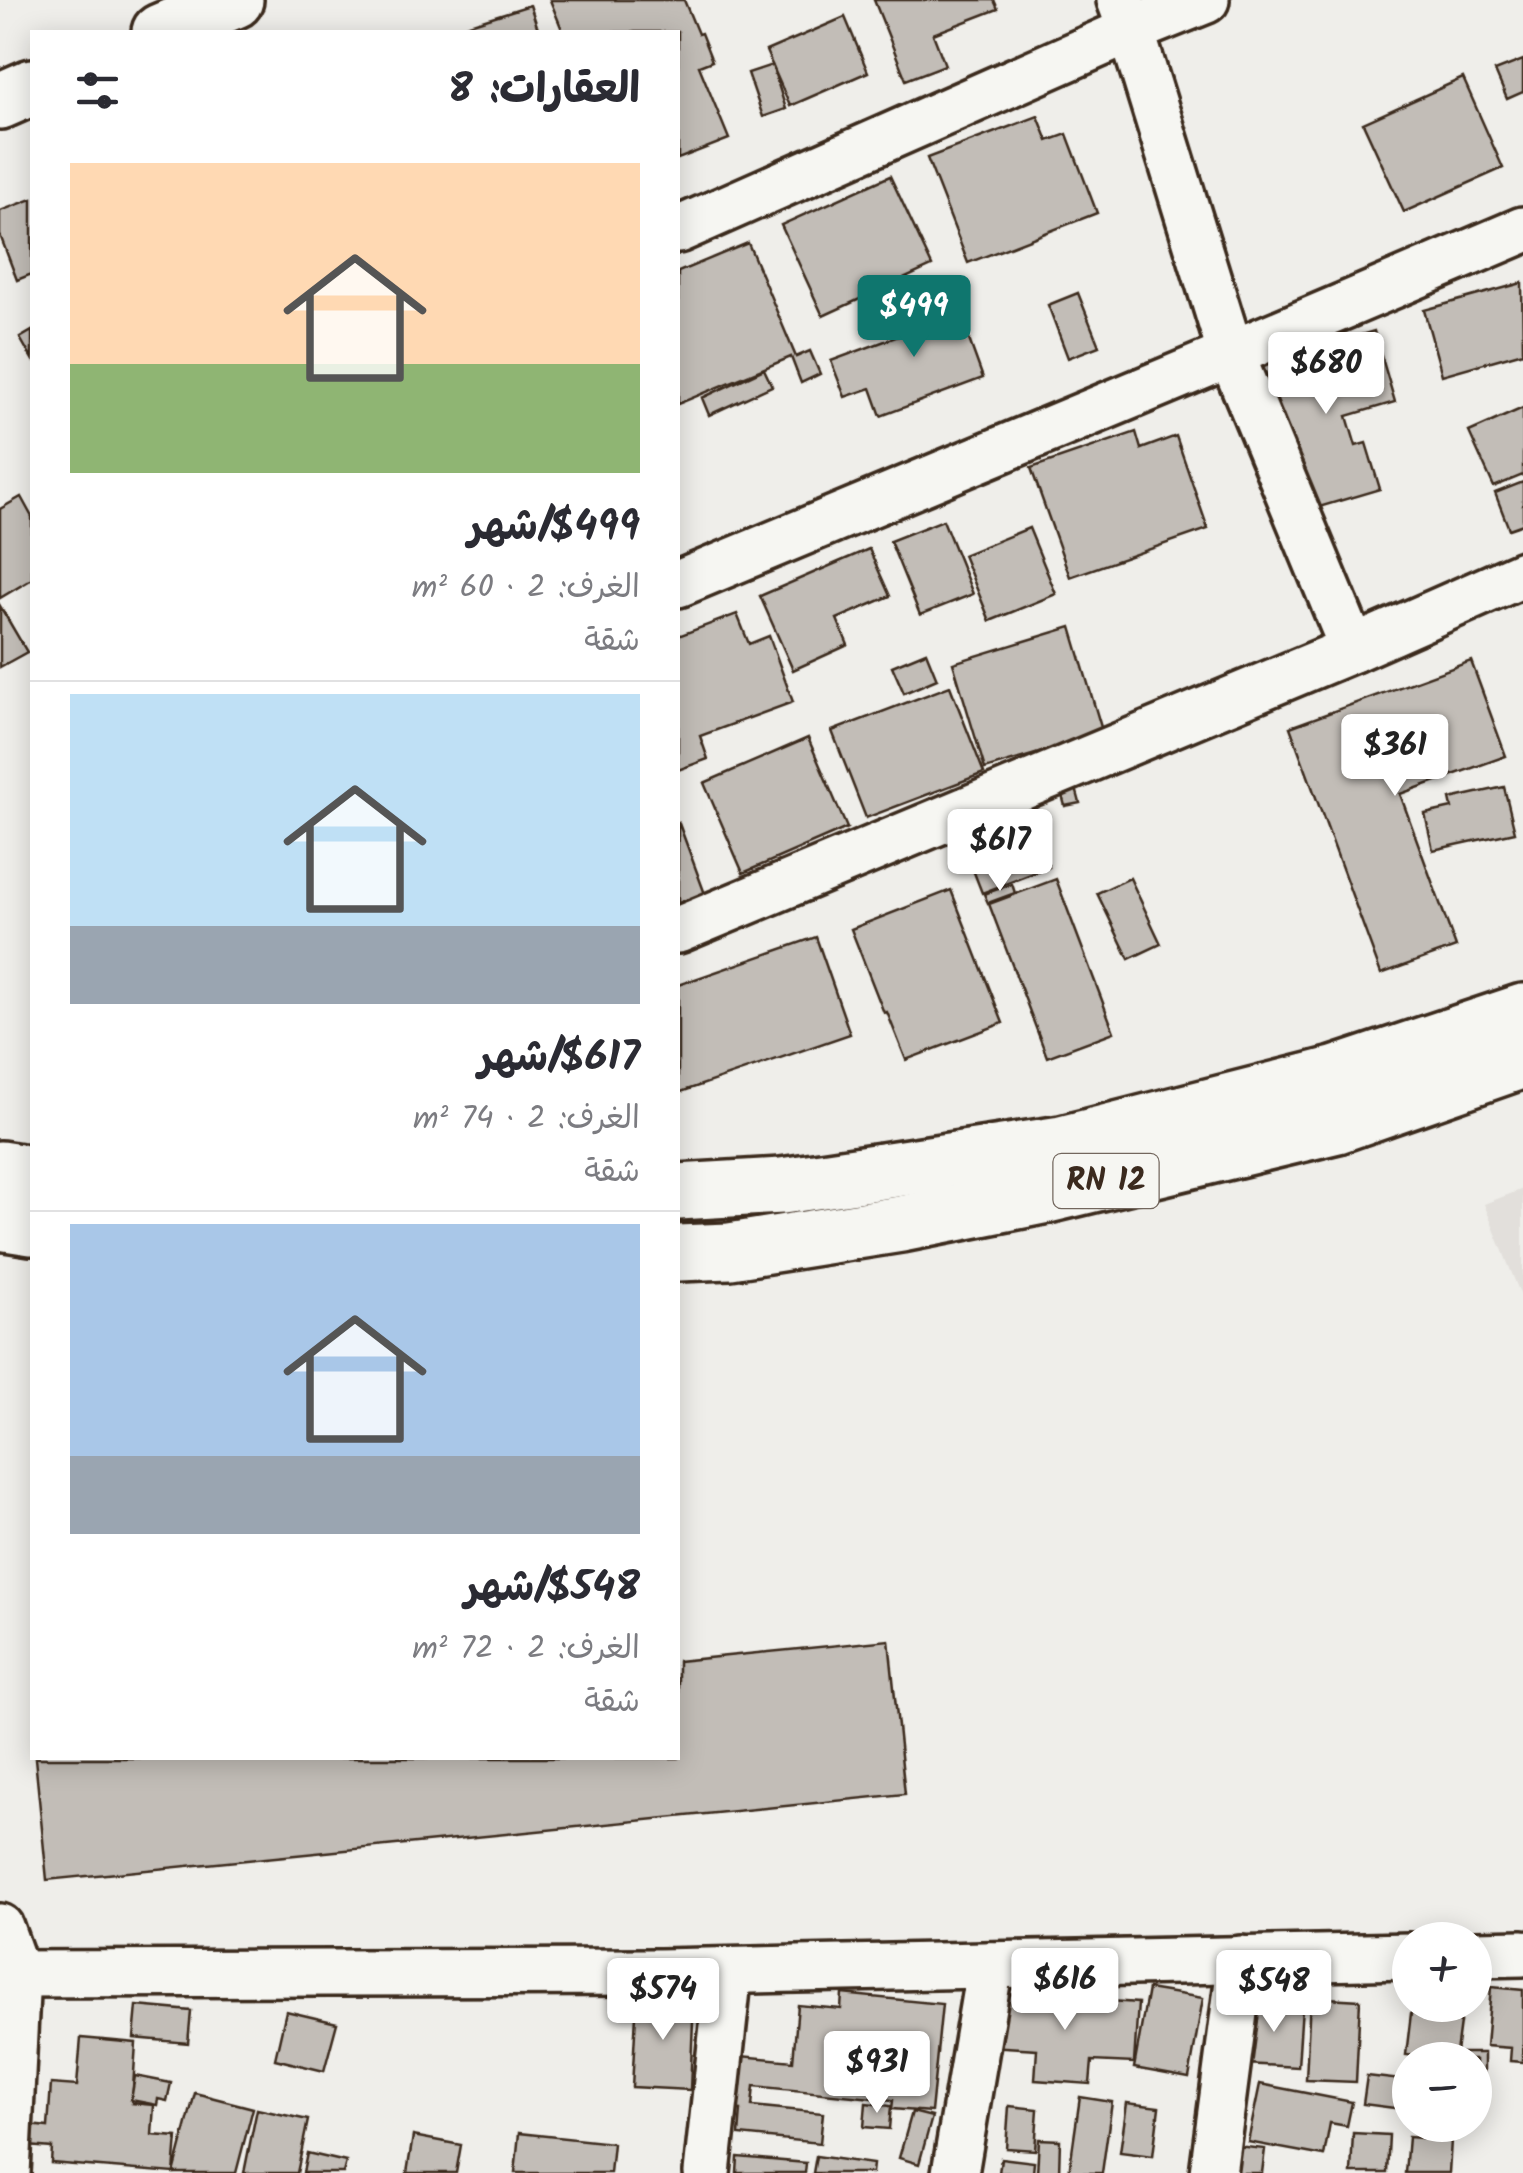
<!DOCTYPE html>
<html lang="ar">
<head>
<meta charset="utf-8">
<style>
  body { margin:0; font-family:Kalam,"Playpen Sans Arabic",sans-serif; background:#f2f2f3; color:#2b2b33; direction:rtl; height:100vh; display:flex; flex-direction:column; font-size:38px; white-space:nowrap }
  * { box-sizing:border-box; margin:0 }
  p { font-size:32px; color:#7c7c81 }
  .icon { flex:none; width:55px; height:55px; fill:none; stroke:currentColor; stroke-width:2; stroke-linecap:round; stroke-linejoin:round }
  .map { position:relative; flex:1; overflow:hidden; direction:ltr }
  .details { position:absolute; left:30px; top:30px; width:650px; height:1730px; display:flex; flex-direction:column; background:#fff; border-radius:0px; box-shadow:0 5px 25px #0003; direction:rtl }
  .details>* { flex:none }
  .controls { position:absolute; left:1392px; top:1922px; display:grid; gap:20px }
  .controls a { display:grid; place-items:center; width:100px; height:100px; border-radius:50%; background:#fff; box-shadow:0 5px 25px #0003; font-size:50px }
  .price { position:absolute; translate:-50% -85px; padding:0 22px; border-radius:10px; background:#fff; color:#222; font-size:32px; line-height:65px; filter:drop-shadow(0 2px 5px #0008) }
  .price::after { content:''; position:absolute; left:50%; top:60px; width:30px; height:22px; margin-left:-15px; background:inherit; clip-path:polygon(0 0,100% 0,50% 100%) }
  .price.active { background:#0f766e; color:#fff }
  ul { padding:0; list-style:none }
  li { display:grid; align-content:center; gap:20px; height:530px; padding:0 40px }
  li+li { border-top:2px solid #e1e1e2 }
  li span { display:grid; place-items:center; height:310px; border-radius:0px; color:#555 }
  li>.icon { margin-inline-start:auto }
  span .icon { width:180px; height:180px; fill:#fffc; stroke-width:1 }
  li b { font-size:42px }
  h2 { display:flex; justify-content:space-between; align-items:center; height:120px; padding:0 40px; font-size:42px }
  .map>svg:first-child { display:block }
  .built { fill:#e2dfdb }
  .building { fill:#c2bdb7; stroke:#3b2a1e; stroke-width:2.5 }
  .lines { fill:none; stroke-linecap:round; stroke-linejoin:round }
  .minor-casing { stroke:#3b2a1e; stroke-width:52 }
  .primary-casing { stroke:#3b2a1e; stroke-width:62 }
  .trunk-casing { stroke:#3b2a1e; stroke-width:62 }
  .minor { stroke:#f6f6f2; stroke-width:45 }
  .primary { stroke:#f6f6f2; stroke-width:55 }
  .trunk { stroke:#f6f6f2; stroke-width:55 }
  .labels { text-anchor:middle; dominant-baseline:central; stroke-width:10; stroke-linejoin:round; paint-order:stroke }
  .shield { fill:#f6f6f2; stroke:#73675e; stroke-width:2.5 }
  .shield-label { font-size:32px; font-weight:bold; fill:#3b2a1e }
</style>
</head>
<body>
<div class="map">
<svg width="1523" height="2173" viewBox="0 0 1523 2173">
  <rect width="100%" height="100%" fill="#efeeea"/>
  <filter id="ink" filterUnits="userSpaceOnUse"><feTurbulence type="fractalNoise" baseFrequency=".01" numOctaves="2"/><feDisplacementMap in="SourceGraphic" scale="20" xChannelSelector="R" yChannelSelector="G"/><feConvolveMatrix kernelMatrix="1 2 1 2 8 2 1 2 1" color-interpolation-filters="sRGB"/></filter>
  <g filter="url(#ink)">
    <path class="built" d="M1523 1189V1301L1484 1204Z"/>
    <g class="building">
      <path d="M550 0H684L698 34 701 33 712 61 699 66 729 139 678 159V32H563Z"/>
      <path d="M874 0H994L998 9 933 34 945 65 906 80Z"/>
      <path d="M530 5 539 32H447V31Z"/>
      <path d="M845 17 868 72 790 106 766 51Z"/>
      <path d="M1523 60V92L1507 99 1495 71Z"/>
      <path d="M772 65 786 109 763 117 748 73Z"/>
      <path d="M1463 78 1503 168 1404 212 1363 123Z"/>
      <path d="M1038 116 1048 141 1067 134 1097 213 968 263 927 158Z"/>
      <path d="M890 176 932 266 823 316 781 225Z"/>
      <path d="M32 199V274L17 280 0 235V211Z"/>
      <path d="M748 243 796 357 810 351 820 374 801 383 791 357 678 404V272Z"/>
      <path d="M1522 283 1523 352 1442 375 1424 310Z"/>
      <path d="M951 290 983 378 881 416 871 388 845 397 831 361 920 328 911 305Z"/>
      <path d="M1078 293 1099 346 1068 358 1048 305Z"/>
      <path d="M32 331V359L20 338Z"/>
      <path d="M1374 331 1395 402 1347 416 1356 446 1366 443 1380 489 1299 513 1255 367Z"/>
      <path d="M764 369 772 386 709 415 702 398Z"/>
      <path d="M1523 408V475L1494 487 1469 432Z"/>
      <path d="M1136 432 1141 449 1176 436 1208 529 1070 577 1031 468Z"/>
      <path d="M1523 482V524L1509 529 1495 493Z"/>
      <path d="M21 497 32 517V579L0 598V509Z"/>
      <path d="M943 520 973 594 920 615 890 541Z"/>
      <path d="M1029 528 1056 594 990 621 963 555Z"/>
      <path d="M869 549 890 596 837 619 848 645 793 670 760 596Z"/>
      <path d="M0 606 27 652 0 667Z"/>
      <path d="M737 614 749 644 769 636 793 702 700 736 708 759 678 770V636Z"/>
      <path d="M1071 627 1103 734 985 769 953 663Z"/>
      <path d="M926 652 937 679 904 693 892 666Z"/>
      <path d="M1471 661 1506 756 1400 794 1456 947 1381 974 1290 727Z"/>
      <path d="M950 686 984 773 866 818 832 731Z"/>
      <path d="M808 738 847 828 743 873 704 783Z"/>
      <path d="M1074 781 1080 803 1065 806 1059 784Z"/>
      <path d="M1504 787 1515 832 1433 850 1425 814 1452 808 1450 799Z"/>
      <path d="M678 821 708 902 678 913Z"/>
      <path d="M1034 831 1049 867 982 893 968 857Z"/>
      <path d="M1130 878 1161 944 1129 959 1097 893Z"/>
      <path d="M1056 879 1114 1032 1047 1057 989 904Z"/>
      <path d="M1012 884 1015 893 988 903 984 894Z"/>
      <path d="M951 890 1003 1023 906 1060 887 1012 884 1013 851 929Z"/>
      <path d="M816 937 850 1034 678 1093V985Z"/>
      <path d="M889 1640 905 1794 47 1880 35 1758H678V1661Z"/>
      <path d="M1491 1987 1523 1990V2062L1510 2061 1511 2048 1486 2046Z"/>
      <path d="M1148 1989 1203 1998 1189 2078 1134 2068Z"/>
      <path d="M993 1993 1138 2003 1134 2063 1092 2061 1090 2084 1035 2080 1037 2049 989 2046Z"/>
      <path d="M842 1994 942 2004 931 2112 892 2109 893 2100 754 2086 752 2106 823 2113 820 2143 739 2135 741 2110 714 2108 720 2054 793 2061 798 2005 841 2009Z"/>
      <path d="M637 1996 694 1998 690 2090 632 2087Z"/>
      <path d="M1310 1997 1360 2000 1356 2082 1306 2080Z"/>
      <path d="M1249 2003 1302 2006 1298 2067 1246 2064Z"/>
      <path d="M1412 2005 1462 2008 1455 2060 1406 2055Z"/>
      <path d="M137 2006 191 2011 188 2043 134 2038Z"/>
      <path d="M286 2011 337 2023 324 2071 275 2059Z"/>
      <path d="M81 2038 136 2043 132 2103 154 2105 152 2135 177 2137 174 2173 51 2163 52 2148 28 2146 29 2125 48 2127 51 2084 77 2086Z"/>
      <path d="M1461 2053H1484V2077H1475V2060H1461Z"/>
      <path d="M135 2076 171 2083 167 2101 158 2099 157 2105 131 2100Z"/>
      <path d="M1367 2076 1410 2081V2110L1363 2104Z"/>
      <path d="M1260 2084 1352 2102 1347 2126 1330 2123 1324 2156 1248 2142Z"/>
      <path d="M195 2093 253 2108 236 2173H174Z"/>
      <path d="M1080 2097 1112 2102 1102 2173H1069Z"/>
      <path d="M866 2103 891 2106 889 2129 864 2127Z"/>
      <path d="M1127 2103 1159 2107 1153 2156 1120 2152Z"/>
      <path d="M1009 2106 1038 2109 1035 2150 1006 2148Z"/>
      <path d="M257 2109 308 2120 297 2173H244Z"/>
      <path d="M912 2112 932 2117 919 2164 899 2158Z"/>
      <path d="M519 2133 613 2143 610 2173H515Z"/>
      <path d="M1353 2133 1389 2135 1387 2173H1351Z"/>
      <path d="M413 2136 461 2145 456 2173H407Z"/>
      <path d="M1408 2137 1451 2140 1449 2173H1405Z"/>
      <path d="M1039 2139 1060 2140 1059 2173H1037Z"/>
      <path d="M1236 2146 1265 2149 1262 2173H1234Z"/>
      <path d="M307 2153 346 2162 343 2173H303Z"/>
      <path d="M816 2156 873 2164 872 2173H813Z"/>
      <path d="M738 2157 806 2163 805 2173H737Z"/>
      <path d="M1001 2158 1034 2162 1033 2173H999Z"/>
    </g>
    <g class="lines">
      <defs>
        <g id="minor">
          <path d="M1206 0 1131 30 1231 354 1523 230"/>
          <path d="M678 230 1131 30 1120 0"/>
          <path d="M678 584 1231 354 1353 649 678 930"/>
          <path d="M1353 649 1523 574"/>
          <path d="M0 1927 17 1974 7 2173"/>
          <path d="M1475 1954 1523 1953"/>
          <path d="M0 1974 659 1972 1410 1956"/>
          <path d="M707 2173 729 1971"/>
          <path d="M955 2173 990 1965"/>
          <path d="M1213 2173 1241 1959"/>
        </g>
        <g id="primary">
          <path d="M160 32 235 0"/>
          <path d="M0 101 32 87"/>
        </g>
        <g id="trunk">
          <path d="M0 1169 32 1174"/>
          <path d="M678 1192 782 1186 1062 1144 1334 1075 1523 1012"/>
          <path d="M0 1222 32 1227"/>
          <path d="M678 1253 730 1251 901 1224 1047 1195 1337 1125 1523 1060"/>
        </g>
      </defs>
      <use href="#minor" class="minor-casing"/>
      <use href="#primary" class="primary-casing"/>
      <use href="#trunk" class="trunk-casing"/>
      <use href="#minor" class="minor"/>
      <use href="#primary" class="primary"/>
      <use href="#trunk" class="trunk"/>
    </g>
  </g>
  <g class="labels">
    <rect class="shield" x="1053.5" y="1154" width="105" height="54" rx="8"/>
    <g class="shield-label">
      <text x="1106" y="1181">RN 12</text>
    </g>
  </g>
</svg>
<div class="controls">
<a>+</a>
<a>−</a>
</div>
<b class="price active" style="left:914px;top:360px">$499</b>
<b class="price" style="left:1326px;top:417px">$680</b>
<b class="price" style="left:1395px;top:799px">$361</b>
<b class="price" style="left:1000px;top:894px">$617</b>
<b class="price" style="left:1065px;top:2033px">$616</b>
<b class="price" style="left:1274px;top:2035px">$548</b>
<b class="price" style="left:663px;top:2043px">$574</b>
<b class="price" style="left:877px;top:2116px">$931</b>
<section class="details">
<h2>العقارات: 8<svg class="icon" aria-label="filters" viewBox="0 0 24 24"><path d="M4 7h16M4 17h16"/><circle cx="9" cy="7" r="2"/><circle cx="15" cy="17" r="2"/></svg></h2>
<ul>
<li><span style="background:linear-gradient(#ffd9b3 65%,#8fb573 0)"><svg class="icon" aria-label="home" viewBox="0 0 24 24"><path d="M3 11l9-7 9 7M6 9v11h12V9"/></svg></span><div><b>$499/شهر</b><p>الغرف: 2 · 60 m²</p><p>شقة</p></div></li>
<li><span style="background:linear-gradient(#bfe0f5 75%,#9aa5b1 0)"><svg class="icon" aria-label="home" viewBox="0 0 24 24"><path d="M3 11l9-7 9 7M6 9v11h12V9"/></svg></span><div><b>$617/شهر</b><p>الغرف: 2 · 74 m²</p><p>شقة</p></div></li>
<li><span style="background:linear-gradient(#a9c7e8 75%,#9aa5b1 0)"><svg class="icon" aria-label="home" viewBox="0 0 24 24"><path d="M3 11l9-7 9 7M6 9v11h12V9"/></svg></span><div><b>$548/شهر</b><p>الغرف: 2 · 72 m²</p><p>شقة</p></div></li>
</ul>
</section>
</div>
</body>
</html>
